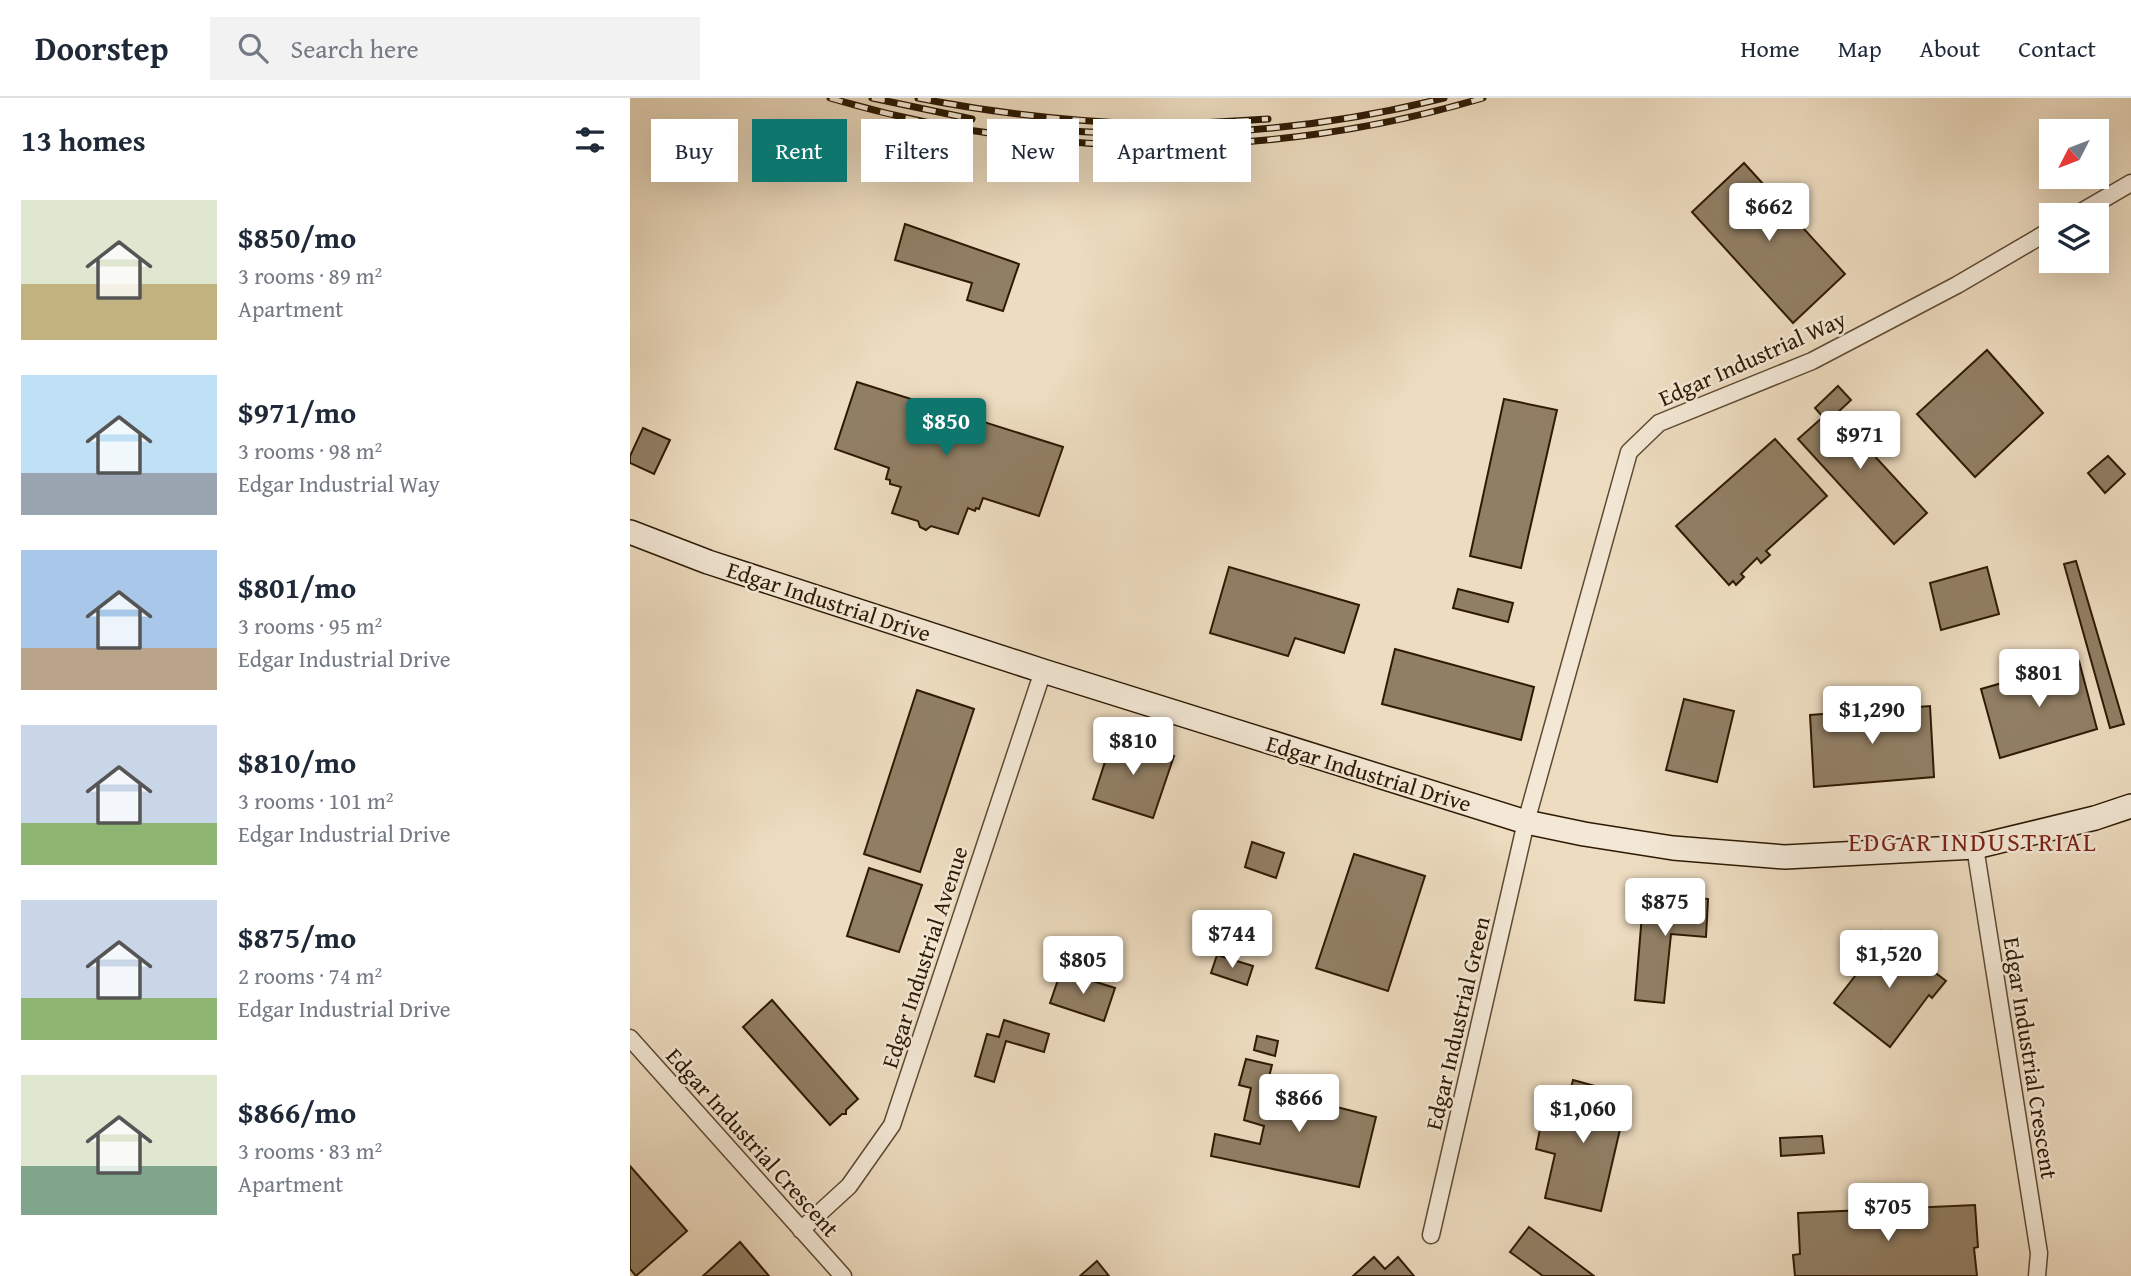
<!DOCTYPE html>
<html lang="en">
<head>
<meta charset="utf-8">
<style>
  body { margin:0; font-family:"Gentium Book Plus",serif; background:#f2f2f3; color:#1f2937; height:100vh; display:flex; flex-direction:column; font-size:26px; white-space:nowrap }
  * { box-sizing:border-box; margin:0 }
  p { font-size:23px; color:#747a83 }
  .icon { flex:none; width:38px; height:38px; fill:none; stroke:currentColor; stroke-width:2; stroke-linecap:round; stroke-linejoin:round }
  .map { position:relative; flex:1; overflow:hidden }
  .side { display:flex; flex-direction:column; background:#fff; width:630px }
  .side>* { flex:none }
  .banner { position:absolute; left:21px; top:21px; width:665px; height:63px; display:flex; gap:14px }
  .needle { width:46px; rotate:228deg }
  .controls { position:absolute; left:1409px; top:21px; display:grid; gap:14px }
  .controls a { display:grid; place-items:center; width:70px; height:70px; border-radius:0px; background:#fff; box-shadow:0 7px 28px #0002; font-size:35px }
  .price { position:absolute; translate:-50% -60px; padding:0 16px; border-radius:7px; background:#fff; color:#222; font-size:23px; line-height:46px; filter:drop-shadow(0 2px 4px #0008) }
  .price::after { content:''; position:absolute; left:50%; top:42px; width:21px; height:16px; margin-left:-10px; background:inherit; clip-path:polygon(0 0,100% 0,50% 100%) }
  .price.active { background:#0f766e; color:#fff }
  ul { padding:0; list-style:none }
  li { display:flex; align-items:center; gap:21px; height:175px; padding:0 21px }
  li span { display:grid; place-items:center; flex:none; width:196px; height:140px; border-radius:0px; color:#555 }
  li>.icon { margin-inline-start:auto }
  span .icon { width:84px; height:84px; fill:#fffc; stroke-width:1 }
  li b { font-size:30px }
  h2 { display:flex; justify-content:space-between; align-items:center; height:84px; padding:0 21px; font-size:30px }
  .tag { padding:0 24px; border-radius:0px; background:#fff; box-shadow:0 7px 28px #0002; font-size:24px; line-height:63px }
  .tag.active { background:#0f766e; color:#fff }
  header { display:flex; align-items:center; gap:42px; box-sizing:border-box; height:98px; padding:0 35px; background:#fff; border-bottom:2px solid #e0e1e3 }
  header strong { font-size:33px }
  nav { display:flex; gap:38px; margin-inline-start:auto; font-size:24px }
  .search { width:490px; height:63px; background:#f2f2f3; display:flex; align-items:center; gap:18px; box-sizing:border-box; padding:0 24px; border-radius:0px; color:#747a83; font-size:26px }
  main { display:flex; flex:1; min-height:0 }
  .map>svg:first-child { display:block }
  .building { fill:#917f65; stroke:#2e1a03; stroke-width:2 }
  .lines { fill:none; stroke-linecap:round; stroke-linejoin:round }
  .street-casing { stroke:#5e4a32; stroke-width:19 }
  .secondary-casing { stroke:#2e1a03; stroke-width:26 }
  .street { stroke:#f3e8d6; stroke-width:16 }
  .secondary { stroke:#f3e8d6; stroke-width:23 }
  .rail-casing { stroke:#2e1a03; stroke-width:7 }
  .rail { stroke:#f3e8d6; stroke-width:4.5; stroke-dasharray:13; stroke-linecap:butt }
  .labels { text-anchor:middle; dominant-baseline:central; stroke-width:5; stroke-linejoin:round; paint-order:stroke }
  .street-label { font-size:23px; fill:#2e1a03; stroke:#f3e8d6 }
  .quarter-label { font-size:26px; letter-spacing:2px; fill:#7a1f14; stroke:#f3e8d6 }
</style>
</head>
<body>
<header>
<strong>Doorstep</strong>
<div class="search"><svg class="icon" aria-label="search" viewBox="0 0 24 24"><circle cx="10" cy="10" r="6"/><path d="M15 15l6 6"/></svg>Search here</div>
<nav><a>Home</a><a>Map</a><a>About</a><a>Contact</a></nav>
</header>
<main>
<section class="side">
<h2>13 homes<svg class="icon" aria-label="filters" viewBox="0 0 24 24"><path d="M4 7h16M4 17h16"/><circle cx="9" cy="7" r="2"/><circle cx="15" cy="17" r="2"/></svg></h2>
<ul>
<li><span style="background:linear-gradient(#dfe7d0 60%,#c2b280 0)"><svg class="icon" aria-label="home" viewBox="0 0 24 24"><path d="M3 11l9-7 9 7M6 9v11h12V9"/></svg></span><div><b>$850/mo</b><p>3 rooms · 89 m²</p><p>Apartment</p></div></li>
<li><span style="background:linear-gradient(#bfe0f5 70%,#9aa5b1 0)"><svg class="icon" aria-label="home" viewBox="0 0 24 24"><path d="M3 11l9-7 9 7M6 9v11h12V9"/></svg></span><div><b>$971/mo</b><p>3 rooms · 98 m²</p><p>Edgar Industrial Way</p></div></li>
<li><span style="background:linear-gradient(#a9c7e8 70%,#b9a48a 0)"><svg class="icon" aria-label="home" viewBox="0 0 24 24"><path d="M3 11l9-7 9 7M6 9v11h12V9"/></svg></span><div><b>$801/mo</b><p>3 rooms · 95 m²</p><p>Edgar Industrial Drive</p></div></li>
<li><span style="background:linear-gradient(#c9d6e8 70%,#8fb573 0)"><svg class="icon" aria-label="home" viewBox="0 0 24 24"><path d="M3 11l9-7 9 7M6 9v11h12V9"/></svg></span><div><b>$810/mo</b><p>3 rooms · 101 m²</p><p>Edgar Industrial Drive</p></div></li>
<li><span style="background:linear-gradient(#c9d6e8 70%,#8fb573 0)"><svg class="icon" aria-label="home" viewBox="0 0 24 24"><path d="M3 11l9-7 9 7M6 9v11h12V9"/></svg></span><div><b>$875/mo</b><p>2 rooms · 74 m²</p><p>Edgar Industrial Drive</p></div></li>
<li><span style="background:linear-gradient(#dfe7d0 65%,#7fa58c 0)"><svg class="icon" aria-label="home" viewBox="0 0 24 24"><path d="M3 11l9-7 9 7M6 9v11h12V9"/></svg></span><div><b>$866/mo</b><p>3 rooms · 83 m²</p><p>Apartment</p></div></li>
</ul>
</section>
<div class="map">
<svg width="1501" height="1178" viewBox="0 0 1501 1178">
  <rect width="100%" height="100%" fill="#eddcc0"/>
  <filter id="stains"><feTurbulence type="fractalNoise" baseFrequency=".00286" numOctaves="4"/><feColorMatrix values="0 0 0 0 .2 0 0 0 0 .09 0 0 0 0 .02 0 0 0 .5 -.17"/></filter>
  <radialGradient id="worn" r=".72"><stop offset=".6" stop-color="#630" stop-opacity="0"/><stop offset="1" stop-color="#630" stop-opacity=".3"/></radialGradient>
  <g class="building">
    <path d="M1114 65 1215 176 1163 225 1062 114Z"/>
    <path d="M275 126 389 166 373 213 337 202 342 185 265 162Z"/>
    <path d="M1357 252 1413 315 1345 379 1287 316Z"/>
    <path d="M227 284 433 349 409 418 353 400 349 411 346 410 345 413 338 410 328 436 301 428 296 432 290 429 288 423 262 415 271 389 260 386V382L256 381 259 370 205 351Z"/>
    <path d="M1208 288 1221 302 1206 316 1297 415 1264 446 1168 341 1193 319 1185 310Z"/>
    <path d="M874 301 927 312 891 470 840 458Z"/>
    <path d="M13 330 40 342 24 376 0 365V358Z"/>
    <path d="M1145 341 1197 398 1136 453 1140 457 1131 465 1127 460 1111 476 1114 479 1106 487 1103 483 1099 487 1046 428Z"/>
    <path d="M1478 358 1495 376 1475 395 1458 375Z"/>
    <path d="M1446 463 1494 626 1480 630 1434 466Z"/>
    <path d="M599 469 729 507 714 555 665 540 658 558 580 535Z"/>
    <path d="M1357 469 1369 516 1311 532 1300 485Z"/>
    <path d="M828 491 883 505 878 524 823 510Z"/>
    <path d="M765 551 904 589 891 642 752 606Z"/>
    <path d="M1449 563 1467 631 1370 660 1351 591Z"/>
    <path d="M287 592 344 611 290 774 234 756Z"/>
    <path d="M1054 601 1104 613 1087 684 1036 672Z"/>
    <path d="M1300 608 1304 679 1184 689 1180 617Z"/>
    <path d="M483 639 544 658 523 720 463 701Z"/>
    <path d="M622 744 654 755 646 780 615 769Z"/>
    <path d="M724 756 795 778 758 893 686 870Z"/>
    <path d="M239 770 292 787 269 854 217 838Z"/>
    <path d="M1014 792 1078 801 1076 839 1041 836 1034 905 1005 902Z"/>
    <path d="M1251 833 1316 883 1302 900 1299 897 1260 949 1204 905 1243 855 1238 851Z"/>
    <path d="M587 857 623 868 617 887 581 875Z"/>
    <path d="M431 873 485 890 474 923 420 905Z"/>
    <path d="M142 902 228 1001 216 1012V1016H212L200 1027 113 929Z"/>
    <path d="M374 922 419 936 414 954 376 943 364 984 345 978 357 936 369 939Z"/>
    <path d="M627 938 648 943 645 958 624 952Z"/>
    <path d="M616 961 642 967 636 991 746 1019 729 1089 581 1058 585 1036 630 1046 634 1028 614 1022 621 990 609 987Z"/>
    <path d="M943 982 998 997 971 1113 915 1100 925 1056 906 1051 912 1021 932 1026Z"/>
    <path d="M1192 1038 1194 1055 1151 1058 1150 1040Z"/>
    <path d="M0 1068 57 1133 6 1178 0 1171Z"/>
    <path d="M1345 1107 1348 1149 1344 1150 1347 1178H1165L1163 1157 1170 1156 1168 1115Z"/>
    <path d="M899 1129 964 1178H913L880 1154Z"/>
    <path d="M110 1144 139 1178H73Z"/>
    <path d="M744 1159 755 1171 768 1159 784 1178H723Z"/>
    <path d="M467 1163 479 1178H450Z"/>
  </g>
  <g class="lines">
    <defs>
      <g id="street">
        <path d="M1446 117 1501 85"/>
        <path d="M1345 749 1409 1155 1407 1178"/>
        <path d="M0 940 213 1178"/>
        <path d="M171 1132 219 1088 262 1027 413 573"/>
        <path d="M801 1137 896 724 999 354 1029 325 1182 263 1327 187 1421 132"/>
      </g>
      <path id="secondary" d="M0 434 78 464 413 573 896 724 954 736 1043 750 1155 759 1345 749 1465 720 1501 708"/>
    </defs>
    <use href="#street" class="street-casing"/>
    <use href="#secondary" class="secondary-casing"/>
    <use href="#street" class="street"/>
    <use href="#secondary" class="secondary"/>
    <defs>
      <g id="rail">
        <path d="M200 0C411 63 641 63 853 0"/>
        <path d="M242 0 342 21"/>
        <path d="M288 0C363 15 438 23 515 26"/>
        <path d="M554 26 638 21"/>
        <path d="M429 32C559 42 688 32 814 0"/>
      </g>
    </defs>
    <use href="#rail" class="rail-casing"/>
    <use href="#rail" class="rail"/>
  </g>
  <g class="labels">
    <g class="street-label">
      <text transform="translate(1122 260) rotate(-24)">Edgar Industrial Way</text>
      <text transform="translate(199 503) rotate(18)">Edgar Industrial Drive</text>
      <text transform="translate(739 675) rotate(17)">Edgar Industrial Drive</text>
      <text transform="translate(294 859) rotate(-72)">Edgar Industrial Avenue</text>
      <text transform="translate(827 925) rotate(-77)">Edgar Industrial Green</text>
      <text transform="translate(1401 960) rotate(81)">Edgar Industrial Crescent</text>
      <text transform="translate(123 1044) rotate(48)">Edgar Industrial Crescent</text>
    </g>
    <g class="quarter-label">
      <text x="1343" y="743">EDGAR INDUSTRIAL</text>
    </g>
  </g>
  <rect width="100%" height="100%" filter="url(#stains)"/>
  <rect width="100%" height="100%" fill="url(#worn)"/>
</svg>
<div class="controls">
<a><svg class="needle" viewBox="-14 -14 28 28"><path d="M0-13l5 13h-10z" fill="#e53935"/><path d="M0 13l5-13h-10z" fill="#747a83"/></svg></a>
<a><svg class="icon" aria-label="layers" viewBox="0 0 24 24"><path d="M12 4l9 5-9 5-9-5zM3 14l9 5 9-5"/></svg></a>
</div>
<b class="price" style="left:1139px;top:145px">$662</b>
<b class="price active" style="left:316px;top:360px">$850</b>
<b class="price" style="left:1230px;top:373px">$971</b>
<b class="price" style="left:1409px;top:611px">$801</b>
<b class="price" style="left:1242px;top:648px">$1,290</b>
<b class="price" style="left:503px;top:679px">$810</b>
<b class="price" style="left:1035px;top:840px">$875</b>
<b class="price" style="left:602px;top:872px">$744</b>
<b class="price" style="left:1259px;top:892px">$1,520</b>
<b class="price" style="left:453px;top:898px">$805</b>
<b class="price" style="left:669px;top:1036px">$866</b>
<b class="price" style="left:953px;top:1047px">$1,060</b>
<b class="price" style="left:1258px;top:1145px">$705</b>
<div class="banner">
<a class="tag">Buy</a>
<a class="tag active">Rent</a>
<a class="tag">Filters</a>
<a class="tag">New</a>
<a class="tag">Apartment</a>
</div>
</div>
</main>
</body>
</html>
